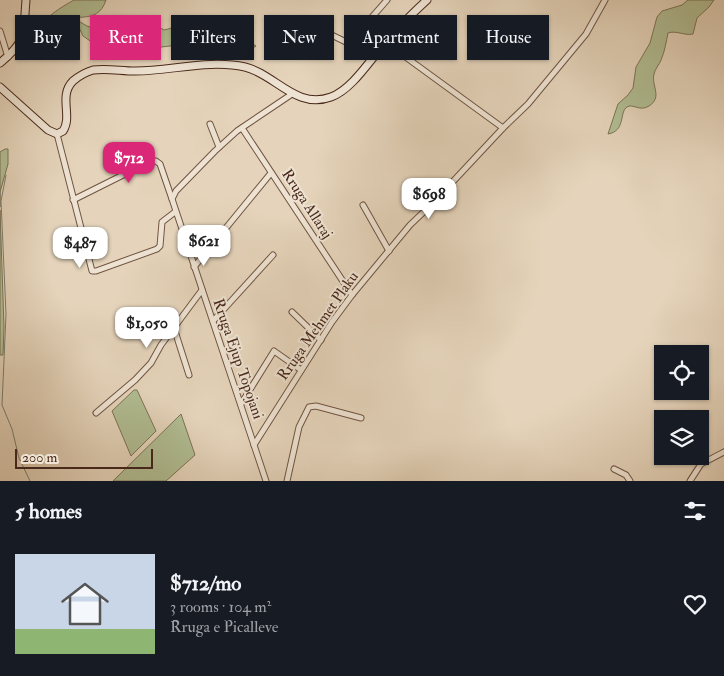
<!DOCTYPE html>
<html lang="en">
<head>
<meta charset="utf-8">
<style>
  body { margin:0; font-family:"IM FELL Double Pica",serif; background:#20242c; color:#f1f3f6; height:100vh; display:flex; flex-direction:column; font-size:19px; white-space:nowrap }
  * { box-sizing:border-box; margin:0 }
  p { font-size:16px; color:#9ea1a6 }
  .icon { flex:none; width:28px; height:28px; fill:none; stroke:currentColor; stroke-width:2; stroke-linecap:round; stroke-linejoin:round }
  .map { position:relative; height:481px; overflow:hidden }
  .details { display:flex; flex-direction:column; background:#171b24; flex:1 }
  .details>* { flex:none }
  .banner { position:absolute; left:15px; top:15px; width:695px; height:45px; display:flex; gap:10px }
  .buttons { position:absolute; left:654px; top:345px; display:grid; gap:10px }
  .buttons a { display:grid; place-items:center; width:55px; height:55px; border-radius:0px; background:#171b24; box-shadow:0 1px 4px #0004; font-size:25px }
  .scale { position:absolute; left:15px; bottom:12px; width:138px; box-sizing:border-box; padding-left:5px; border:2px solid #49291a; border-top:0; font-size:14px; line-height:18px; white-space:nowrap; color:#49291a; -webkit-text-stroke:4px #eee3d3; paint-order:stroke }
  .price { position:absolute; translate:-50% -42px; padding:0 11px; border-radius:10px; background:#fff; color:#222; font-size:16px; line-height:32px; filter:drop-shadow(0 1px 2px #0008) }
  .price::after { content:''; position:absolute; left:50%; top:30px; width:15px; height:11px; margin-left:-8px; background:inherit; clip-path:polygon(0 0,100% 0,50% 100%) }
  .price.current { background:#db2777; color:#fff }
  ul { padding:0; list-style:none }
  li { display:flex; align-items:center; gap:15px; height:125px; padding:0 15px }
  li span { display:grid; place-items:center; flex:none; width:140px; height:100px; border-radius:0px; color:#555 }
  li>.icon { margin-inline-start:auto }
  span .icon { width:60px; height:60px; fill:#fffc; stroke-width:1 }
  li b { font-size:21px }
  h2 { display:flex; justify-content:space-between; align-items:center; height:60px; padding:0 15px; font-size:21px }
  .pill { padding:0 18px; border-radius:0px; background:#171b24; box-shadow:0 1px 4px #0004; font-size:18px; line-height:45px }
  .pill.current { background:#db2777; color:#fff }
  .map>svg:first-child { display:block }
  .green { fill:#b1bd93; stroke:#7d7356 }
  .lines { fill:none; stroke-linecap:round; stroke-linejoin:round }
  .stream { stroke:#777f73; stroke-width:1 }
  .street-casing { stroke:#705442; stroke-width:7 }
  .secondary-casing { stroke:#49291a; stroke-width:9 }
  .street { stroke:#eee3d3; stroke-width:5 }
  .secondary { stroke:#eee3d3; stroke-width:7 }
  .labels { text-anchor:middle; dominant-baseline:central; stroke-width:4; stroke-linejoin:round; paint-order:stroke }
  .street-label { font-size:15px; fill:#49291a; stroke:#eee3d3 }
</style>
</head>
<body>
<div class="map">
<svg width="724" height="481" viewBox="0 0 724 481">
  <rect width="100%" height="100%" fill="#e5d4bb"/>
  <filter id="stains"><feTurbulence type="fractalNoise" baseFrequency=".004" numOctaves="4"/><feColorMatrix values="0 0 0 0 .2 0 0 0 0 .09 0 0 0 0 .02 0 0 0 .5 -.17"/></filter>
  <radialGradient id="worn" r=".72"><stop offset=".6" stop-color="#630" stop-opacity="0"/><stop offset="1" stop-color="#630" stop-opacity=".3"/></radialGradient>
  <g class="green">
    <path d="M74 0H106C97 28 71 10 51 23 43 28 38 41 33 49L30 46C40 21 51 13 74 0Z"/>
    <path d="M688 0H714L709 7 697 18 693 34C685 36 676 30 668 33 666 42 665 51 661 60 659 65 655 69 654 74 651 86 663 97 649 106 640 112 632 103 627 107 619 112 626 131 608 134L618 104 628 95 633 88 636 67 650 43 657 17 662 11 682 5Z"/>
    <path d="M75 19 87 26 98 30 117 33 127 31 137 25 151 23 164 30 188 24H214L229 27 256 46 243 55 213 45 170 46 127 51H105L83 36Z"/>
    <path d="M5 149H8V164L0 192V207V152Z"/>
    <path d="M0 210 4 327 3 355H0Z"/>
    <path d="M134 390H137L156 431 131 456 112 411Z"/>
    <path d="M181 414 195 455 166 481H113Z"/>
  </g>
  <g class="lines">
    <path class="stream" d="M6 175 1 201 6 314 2 405 12 429 19 458 30 481"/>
    <defs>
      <g id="street">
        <path d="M311 25 346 42 351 41 387 0"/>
        <path d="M0 31 8 57"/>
        <path d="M385 42 503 128"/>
        <path d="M210 124 219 147"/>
        <path d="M242 128 352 295"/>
        <path d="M57 134 92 271H96L157 249 160 246 162 222 175 212"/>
        <path d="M73 200 151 161H156L160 164 172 199"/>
        <path d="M363 205 389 251"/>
        <path d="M194 267 271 173"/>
        <path d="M292 312 321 340"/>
        <path d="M213 321 273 255"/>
        <path d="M174 328 189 375"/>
        <path d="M241 404 274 351 301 370"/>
        <path d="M96 413 135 380 151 363 161 345 202 290"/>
        <path d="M254 445 332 322 352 295 410 225 431 205 503 128 528 104 586 34 605 0"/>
        <path d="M614 469 626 475 630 481"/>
        <path d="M266 481 172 199 176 191 215 151 237 131 292 94"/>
        <path d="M287 481 299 427 309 407 316 406 361 418"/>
        <path d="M690 481 701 464 724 452"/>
      </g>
      <g id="secondary">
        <path d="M0 63C28 40 23 33 26 0"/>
        <path d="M0 87 48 130 57 134 63 131C73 116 58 96 73 81 79 76 86 72 93 70 107 68 121 71 135 71 171 71 209 59 245 67 275 74 296 110 331 97 353 89 371 58 387 41 399 26 413 13 427 0"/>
      </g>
    </defs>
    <use href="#street" class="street-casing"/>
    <use href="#secondary" class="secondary-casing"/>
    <use href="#street" class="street"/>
    <use href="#secondary" class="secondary"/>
  </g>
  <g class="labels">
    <g class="street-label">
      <text transform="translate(307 204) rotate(57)">Rruga Allaraj</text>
      <text transform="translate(318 326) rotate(-55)">Rruga Mehmet Plaku</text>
      <text transform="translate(238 359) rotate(71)">Rruga Ejup Topojani</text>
    </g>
  </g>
  <rect width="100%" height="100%" filter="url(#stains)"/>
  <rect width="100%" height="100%" fill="url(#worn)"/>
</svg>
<div class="buttons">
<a><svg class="icon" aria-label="locate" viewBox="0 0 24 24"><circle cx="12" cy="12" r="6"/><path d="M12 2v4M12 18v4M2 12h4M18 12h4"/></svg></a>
<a><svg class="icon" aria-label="layers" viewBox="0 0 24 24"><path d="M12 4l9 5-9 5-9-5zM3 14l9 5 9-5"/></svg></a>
</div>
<div class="scale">200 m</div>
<b class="price current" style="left:129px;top:184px">$712</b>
<b class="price" style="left:429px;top:220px">$698</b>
<b class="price" style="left:204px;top:267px">$621</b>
<b class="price" style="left:80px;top:269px">$487</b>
<b class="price" style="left:147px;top:349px">$1,050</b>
<div class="banner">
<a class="pill">Buy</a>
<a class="pill current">Rent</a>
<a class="pill">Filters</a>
<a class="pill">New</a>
<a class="pill">Apartment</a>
<a class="pill">House</a>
</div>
</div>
<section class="details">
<h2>5 homes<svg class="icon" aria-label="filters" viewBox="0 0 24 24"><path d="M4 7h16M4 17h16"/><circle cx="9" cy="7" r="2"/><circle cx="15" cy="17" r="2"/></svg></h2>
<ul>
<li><span style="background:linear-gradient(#c9d6e8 75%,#8fb573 0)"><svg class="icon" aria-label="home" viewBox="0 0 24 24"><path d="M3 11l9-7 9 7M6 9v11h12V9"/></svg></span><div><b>$712/mo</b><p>3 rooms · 104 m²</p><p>Rruga e Picalleve</p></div><svg class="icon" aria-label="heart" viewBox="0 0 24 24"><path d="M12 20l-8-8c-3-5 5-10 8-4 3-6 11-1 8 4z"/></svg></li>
</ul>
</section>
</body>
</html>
